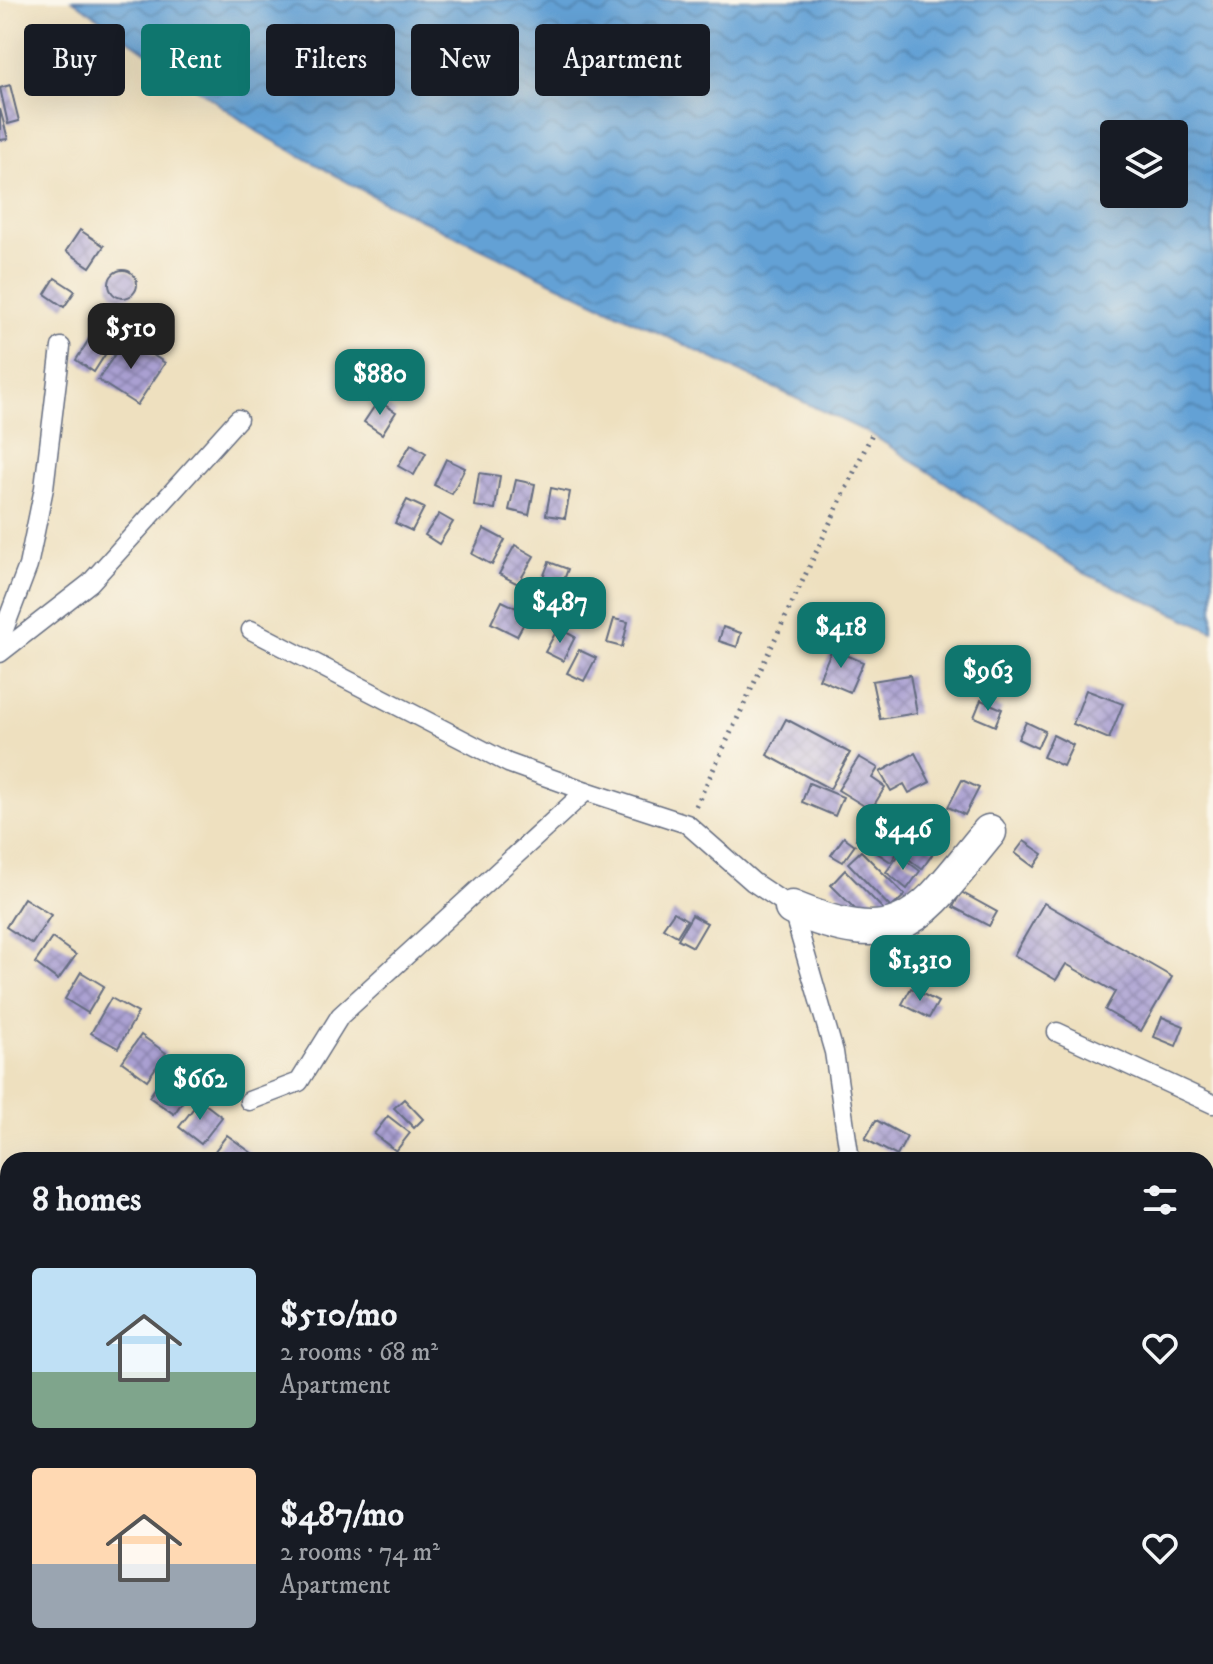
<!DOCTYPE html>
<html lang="en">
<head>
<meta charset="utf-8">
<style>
  body { margin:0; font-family:"IM FELL DW Pica",serif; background:#20242c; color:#f1f3f6; height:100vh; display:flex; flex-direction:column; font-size:30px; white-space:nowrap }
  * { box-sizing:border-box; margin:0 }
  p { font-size:26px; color:#9ea1a6 }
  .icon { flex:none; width:44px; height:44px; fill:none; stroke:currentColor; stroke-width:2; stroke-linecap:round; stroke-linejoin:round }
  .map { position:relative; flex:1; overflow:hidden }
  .side { position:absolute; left:0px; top:1152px; width:1214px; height:512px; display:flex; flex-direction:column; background:#171b24; border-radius:24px 24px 0 0; box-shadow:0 8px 32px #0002 }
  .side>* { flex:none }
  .top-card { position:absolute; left:24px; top:24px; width:800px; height:72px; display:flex; gap:16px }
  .controls { position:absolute; left:1100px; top:120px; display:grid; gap:16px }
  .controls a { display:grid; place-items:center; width:88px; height:88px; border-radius:8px; background:#171b24; box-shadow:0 8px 32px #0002; font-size:40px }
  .price { position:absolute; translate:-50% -68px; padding:0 18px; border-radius:16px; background:#0f766e; color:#fff; font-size:26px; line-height:52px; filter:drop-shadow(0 2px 4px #0008) }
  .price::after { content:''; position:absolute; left:50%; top:48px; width:24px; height:18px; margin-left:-12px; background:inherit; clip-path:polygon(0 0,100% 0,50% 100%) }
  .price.on { background:#222; color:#fff }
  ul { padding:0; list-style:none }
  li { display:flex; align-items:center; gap:24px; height:200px; padding:0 32px }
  li span { display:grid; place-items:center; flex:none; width:224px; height:160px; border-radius:8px; color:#555 }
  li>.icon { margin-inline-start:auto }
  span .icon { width:96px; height:96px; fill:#fffc; stroke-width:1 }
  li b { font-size:34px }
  h2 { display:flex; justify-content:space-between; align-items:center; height:96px; padding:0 32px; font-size:34px }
  .pill { padding:0 28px; border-radius:8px; background:#171b24; box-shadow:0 8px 32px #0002; font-size:28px; line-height:72px }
  .pill.on { background:#0f766e; color:#fff }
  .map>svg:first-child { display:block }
  .water { fill:url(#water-waves); stroke:#3f689a; stroke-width:2; fill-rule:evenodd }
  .building { fill:url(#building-cross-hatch) }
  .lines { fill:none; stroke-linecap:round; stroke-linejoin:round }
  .service-casing { stroke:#656d80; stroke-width:21 }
  .minor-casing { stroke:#656d80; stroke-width:37 }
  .path { stroke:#656d80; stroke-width:5; stroke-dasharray:2 6; stroke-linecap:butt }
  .service { stroke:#fff; stroke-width:18 }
  .minor { stroke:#fff; stroke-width:34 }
</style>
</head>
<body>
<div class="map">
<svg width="1213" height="1664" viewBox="0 0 1213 1664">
  <defs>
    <pattern id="water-waves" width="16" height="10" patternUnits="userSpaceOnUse" patternTransform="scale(2)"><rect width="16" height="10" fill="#63a1d5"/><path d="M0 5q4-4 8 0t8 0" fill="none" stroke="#5184b0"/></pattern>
    <pattern id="building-cross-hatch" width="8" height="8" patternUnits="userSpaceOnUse" patternTransform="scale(2)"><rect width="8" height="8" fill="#aaa0d2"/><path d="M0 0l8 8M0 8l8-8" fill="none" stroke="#8a83ae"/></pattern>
  </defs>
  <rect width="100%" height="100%" fill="#fbf7ec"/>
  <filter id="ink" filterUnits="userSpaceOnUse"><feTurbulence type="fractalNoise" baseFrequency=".0125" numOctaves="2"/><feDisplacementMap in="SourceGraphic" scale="16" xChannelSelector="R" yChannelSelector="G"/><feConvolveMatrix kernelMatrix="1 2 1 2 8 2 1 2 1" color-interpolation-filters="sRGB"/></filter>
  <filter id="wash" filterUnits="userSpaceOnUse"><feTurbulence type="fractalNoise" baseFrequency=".006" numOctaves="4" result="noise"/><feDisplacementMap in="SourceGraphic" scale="32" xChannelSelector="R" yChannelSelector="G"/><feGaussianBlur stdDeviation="1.8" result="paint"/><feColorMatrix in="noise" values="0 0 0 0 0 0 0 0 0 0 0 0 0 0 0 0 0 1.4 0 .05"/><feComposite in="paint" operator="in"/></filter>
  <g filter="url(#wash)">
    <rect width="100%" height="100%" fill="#eee0bf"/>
    <path class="water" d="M73 0H1213V631L1084 573 871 434 378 199 258 132ZM1114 134H1174V194H1114Z"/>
    <g id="blocks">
      <g class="building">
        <path d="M10 85 19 121 8 124 0 88Z"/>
        <path d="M0 109 8 139 0 140Z"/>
        <path d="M80 230 104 246 90 267 66 251Z"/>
        <circle cx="123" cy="284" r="14"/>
        <path d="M55 278 75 291 64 307 45 294Z"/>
        <path d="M95 330 113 342 94 372 76 360Z"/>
        <path d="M126 337 165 363 137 405 98 380Z"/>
        <path d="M378 401 396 412 382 434 364 422Z"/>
        <path d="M411 444 426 453 414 475 398 466Z"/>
        <path d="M446 459 465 468 452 494 434 485Z"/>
        <path d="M479 473 500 476 495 509 474 506Z"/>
        <path d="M516 480 535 484 529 515 509 510Z"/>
        <path d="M551 488 570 492 565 518 546 515Z"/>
        <path d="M407 500 424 508 412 531 395 523Z"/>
        <path d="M439 514 453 522 439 544 425 535Z"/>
        <path d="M484 529 505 540 492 565 472 554Z"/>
        <path d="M515 545 534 556 518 584 499 574Z"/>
        <path d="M549 562 568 569 559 593 540 586Z"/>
        <path d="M502 601 529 614 517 636 491 623Z"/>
        <path d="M614 619 628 622 622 647 607 643Z"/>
        <path d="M723 627 741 633 737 647 719 641Z"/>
        <path d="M558 628 575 637 563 661 545 652Z"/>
        <path d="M832 649 863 662 850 692 819 679Z"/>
        <path d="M579 650 596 658 584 681 567 673Z"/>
        <path d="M910 675 917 713 880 719 872 681Z"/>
        <path d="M1086 690 1123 704 1109 739 1073 724Z"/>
        <path d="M981 700 1002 709 995 726 974 717Z"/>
        <path d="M786 719 850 753 830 789 767 755Z"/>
        <path d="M1026 722 1045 731 1037 748 1018 739Z"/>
        <path d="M1053 735 1073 745 1063 766 1043 757Z"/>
        <path d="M915 753 930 782 909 793 904 784 891 791 880 772Z"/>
        <path d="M859 757 878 768 872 778 885 787 871 810 838 790Z"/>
        <path d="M962 780 979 788 965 815 948 807Z"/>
        <path d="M809 783 843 797 835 816 802 802Z"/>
        <path d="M877 808 912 831 891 862 856 839Z"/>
        <path d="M844 837 855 845 843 862 831 855Z"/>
        <path d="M919 838 936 849 922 869 906 857Z"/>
        <path d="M1024 841 1043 854 1034 867 1015 853Z"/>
        <path d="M861 851 905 895 891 908 848 863Z"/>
        <path d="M899 855 920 871 907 889 886 872Z"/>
        <path d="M845 870 885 911 871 925 831 885Z"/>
        <path d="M961 892 997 912 989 926 953 907Z"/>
        <path d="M24 898 51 915 32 944 6 927Z"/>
        <path d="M1044 903 1172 977 1141 1031 1105 1010 1115 992 1066 964 1056 980 1014 955Z"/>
        <path d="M674 912 687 920 677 936 663 928Z"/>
        <path d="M692 915 707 923 693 947 678 939Z"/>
        <path d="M52 938 76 955 58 980 35 963Z"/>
        <path d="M914 954 941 969 934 980 908 965Z"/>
        <path d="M81 972 104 986 88 1013 65 999Z"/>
        <path d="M911 988 938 1002 929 1018 902 1004Z"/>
        <path d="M111 998 138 1013 118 1048 91 1033Z"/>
        <path d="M1162 1017 1184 1026 1176 1046 1154 1037Z"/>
        <path d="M141 1035 166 1053 147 1080 122 1062Z"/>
        <path d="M171 1065 196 1082 174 1114 149 1097Z"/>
        <path d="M404 1099 423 1119 414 1128 394 1108Z"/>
        <path d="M200 1100 222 1117 201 1144 179 1127Z"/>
        <path d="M388 1116 410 1133 396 1151 374 1134Z"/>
        <path d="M876 1120 907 1137 897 1156 865 1139Z"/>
        <path d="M227 1135 253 1154 248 1160H208Z"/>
        <path d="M8 1174V1204L0 1199V1186Z"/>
      </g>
    </g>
  </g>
  <g filter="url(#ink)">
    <use href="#blocks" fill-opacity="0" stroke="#656d80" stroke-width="2"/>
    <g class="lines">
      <defs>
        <g id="service">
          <path d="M251 630 508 763 586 791"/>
          <path d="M0 640 28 566 44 488 61 347"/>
          <path d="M0 653 90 583 238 419"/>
          <path d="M1057 1032 1213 1104"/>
          <path d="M249 1101 299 1082 340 1016 586 791 687 824 753 882 792 908 834 1052 850 1160"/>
          <path d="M66 1664 71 1656"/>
        </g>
        <path id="minor" d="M792 908C906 955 920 915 989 832"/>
      </defs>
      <use href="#service" class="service-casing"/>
      <use href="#minor" class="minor-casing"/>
      <g class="path">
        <path d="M696 806 872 434"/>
        <path d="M617 1664 622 1656"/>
      </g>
      <use href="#service" class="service"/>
      <use href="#minor" class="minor"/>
    </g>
  </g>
</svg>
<div class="controls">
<a><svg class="icon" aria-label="layers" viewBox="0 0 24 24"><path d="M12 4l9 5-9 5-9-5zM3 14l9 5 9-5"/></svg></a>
</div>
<b class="price on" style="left:131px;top:371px">$510</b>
<b class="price" style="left:380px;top:417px">$880</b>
<b class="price" style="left:560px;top:645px">$487</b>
<b class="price" style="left:841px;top:670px">$418</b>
<b class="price" style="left:988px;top:713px">$963</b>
<b class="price" style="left:903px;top:872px">$446</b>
<b class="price" style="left:920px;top:1003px">$1,310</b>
<b class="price" style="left:200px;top:1122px">$662</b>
<div class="top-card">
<a class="pill">Buy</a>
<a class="pill on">Rent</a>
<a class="pill">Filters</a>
<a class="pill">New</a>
<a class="pill">Apartment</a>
</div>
<section class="side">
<h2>8 homes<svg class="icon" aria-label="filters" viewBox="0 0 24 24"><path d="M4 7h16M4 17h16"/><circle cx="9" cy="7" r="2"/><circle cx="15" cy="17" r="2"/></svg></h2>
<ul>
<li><span style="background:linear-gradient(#bfe0f5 65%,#7fa58c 0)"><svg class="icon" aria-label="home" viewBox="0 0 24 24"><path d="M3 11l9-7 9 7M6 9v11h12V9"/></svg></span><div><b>$510/mo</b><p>2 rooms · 68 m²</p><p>Apartment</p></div><svg class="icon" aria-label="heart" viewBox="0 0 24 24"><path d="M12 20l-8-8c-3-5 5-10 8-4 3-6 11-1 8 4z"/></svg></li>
<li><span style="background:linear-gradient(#ffd9b3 60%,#9aa5b1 0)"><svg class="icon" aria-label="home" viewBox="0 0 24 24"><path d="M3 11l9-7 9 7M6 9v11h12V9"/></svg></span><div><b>$487/mo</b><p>2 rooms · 74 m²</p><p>Apartment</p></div><svg class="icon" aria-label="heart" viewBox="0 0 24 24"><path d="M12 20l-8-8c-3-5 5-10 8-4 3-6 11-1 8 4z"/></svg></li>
</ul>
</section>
</div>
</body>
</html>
